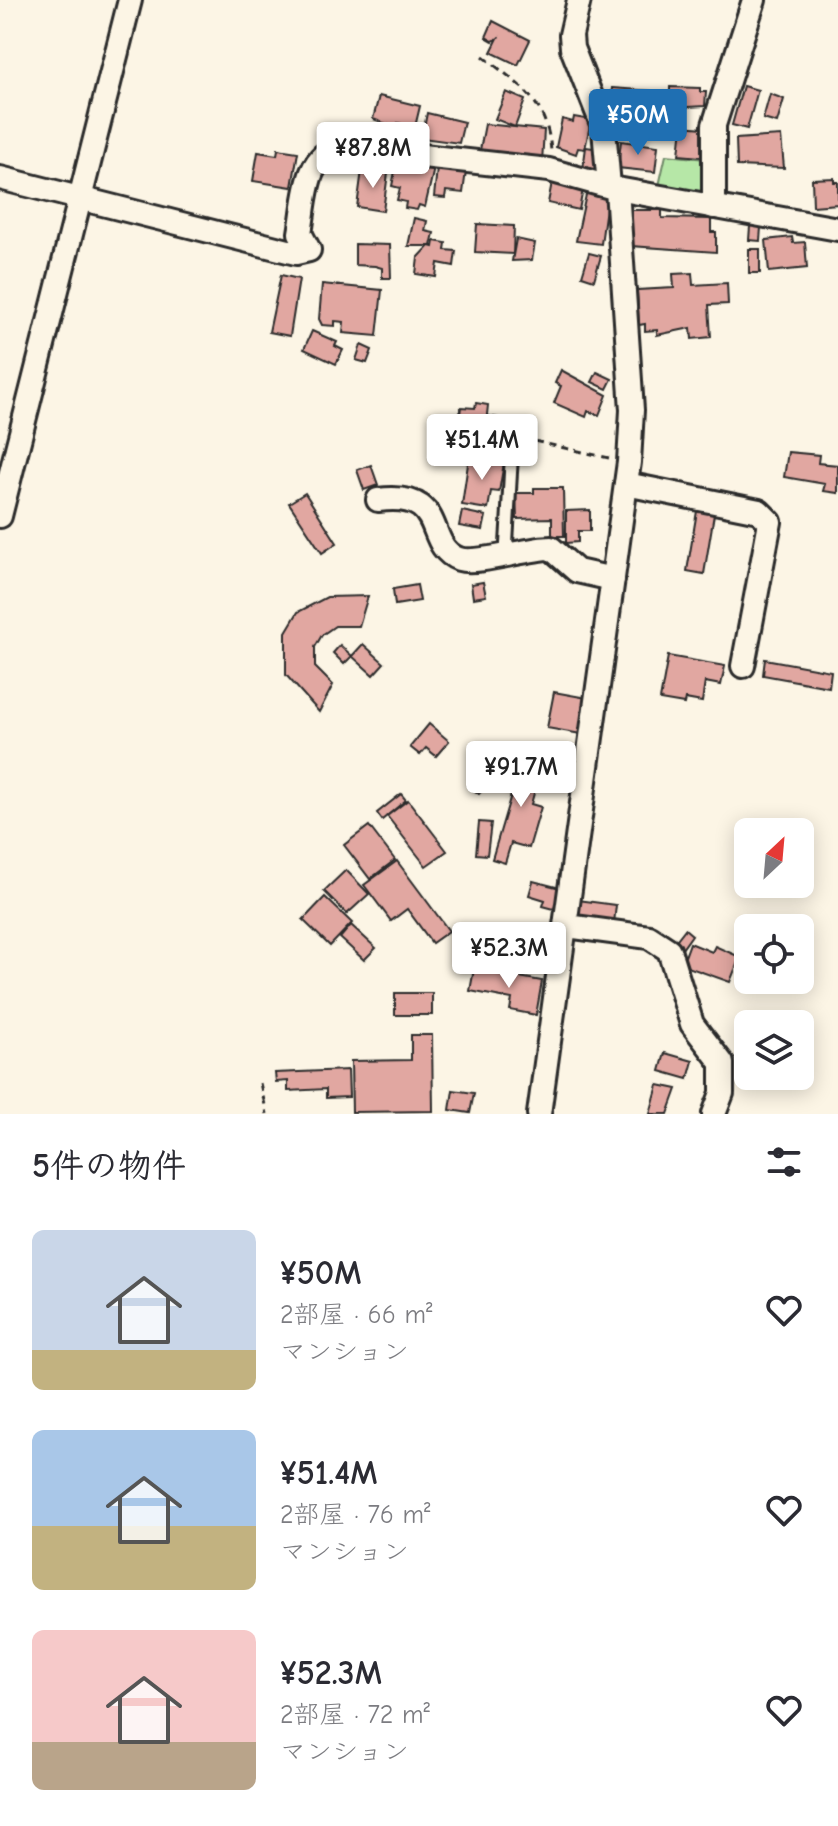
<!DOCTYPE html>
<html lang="ja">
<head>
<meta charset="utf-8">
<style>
  body { margin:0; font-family:"Comic Neue","Klee One",sans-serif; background:#f2f2f3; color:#2b2b33; height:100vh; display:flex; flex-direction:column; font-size:30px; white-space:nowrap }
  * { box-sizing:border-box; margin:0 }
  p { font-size:26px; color:#7c7c81 }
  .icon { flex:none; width:44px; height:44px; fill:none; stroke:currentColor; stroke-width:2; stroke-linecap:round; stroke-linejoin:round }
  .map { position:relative; height:1114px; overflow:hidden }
  .panel { display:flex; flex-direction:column; background:#fff; flex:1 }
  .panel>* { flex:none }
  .needle { width:52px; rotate:26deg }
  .tools { position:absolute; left:734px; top:818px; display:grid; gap:16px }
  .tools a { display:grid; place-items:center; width:80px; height:80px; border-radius:12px; background:#fff; box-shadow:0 4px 20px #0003; font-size:40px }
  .price { position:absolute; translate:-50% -68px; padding:0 18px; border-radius:8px; background:#fff; color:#222; font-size:26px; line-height:52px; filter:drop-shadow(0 2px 4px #0008) }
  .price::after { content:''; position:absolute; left:50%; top:48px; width:24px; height:18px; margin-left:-12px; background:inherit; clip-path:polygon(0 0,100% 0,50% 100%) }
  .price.on { background:#1f6fb2; color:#fff }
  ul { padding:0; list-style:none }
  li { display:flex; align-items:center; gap:24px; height:200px; padding:0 32px }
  li span { display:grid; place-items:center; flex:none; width:224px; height:160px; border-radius:12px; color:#555 }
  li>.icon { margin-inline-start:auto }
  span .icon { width:96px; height:96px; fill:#fffc; stroke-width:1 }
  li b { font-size:34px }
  h2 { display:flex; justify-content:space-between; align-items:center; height:96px; padding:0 32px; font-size:34px }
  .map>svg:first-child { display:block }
  .green { fill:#b6e7a7; stroke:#708969; stroke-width:2 }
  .building { fill:#e1a7a1; stroke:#2b2b2b; stroke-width:2 }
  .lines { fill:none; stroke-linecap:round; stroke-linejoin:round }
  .service-casing { stroke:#2b2b2b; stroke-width:17 }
  .minor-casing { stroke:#2b2b2b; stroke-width:28 }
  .path { stroke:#2b2b2b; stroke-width:3; stroke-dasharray:8 6; stroke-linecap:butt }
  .service { stroke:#fcf5e5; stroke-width:11 }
  .minor { stroke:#fcf5e5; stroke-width:22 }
</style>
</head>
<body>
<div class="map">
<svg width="838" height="1114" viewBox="0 0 838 1114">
  <rect width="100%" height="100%" fill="#fcf5e5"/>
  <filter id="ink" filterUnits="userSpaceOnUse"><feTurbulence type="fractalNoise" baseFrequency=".0125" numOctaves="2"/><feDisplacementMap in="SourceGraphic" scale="16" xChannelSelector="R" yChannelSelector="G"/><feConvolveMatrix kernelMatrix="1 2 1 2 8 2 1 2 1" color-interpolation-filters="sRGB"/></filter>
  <g filter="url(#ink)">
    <path class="green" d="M666 155 706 159 708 199 658 190Z"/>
    <g class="building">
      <path d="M493 21 530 40 518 65 491 52 498 38 493 41 486 37Z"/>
      <path d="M743 86 758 90 747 129 732 125Z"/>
      <path d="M670 87 700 88V92H706L705 106 670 108Z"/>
      <path d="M612 88 665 92 663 120 610 115Z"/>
      <path d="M506 92 525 100 515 127 495 119Z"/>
      <path d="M770 94 784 99 777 123 763 119Z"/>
      <path d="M379 96 420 106 415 127 398 123 397 128 373 119Z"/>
      <path d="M427 113 464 122 459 143 422 138Z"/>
      <path d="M574 117 591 120 585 149 578 148 576 154 556 147 562 119 573 122Z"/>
      <path d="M485 124 544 130 542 162 480 150Z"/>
      <path d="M682 126 703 128 701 157 679 155Z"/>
      <path d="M781 136 784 168 737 166 736 139Z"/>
      <path d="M621 141 658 146 655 172 618 168Z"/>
      <path d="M586 147 601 149 598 172 583 169Z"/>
      <path d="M278 149 298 152 292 187 253 181 258 152 277 155Z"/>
      <path d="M404 161 434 168 425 207 419 205 417 210 405 208 406 202 397 200 400 188 392 186 396 166 403 167Z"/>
      <path d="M437 168 466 171 463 193 446 191 445 198 434 197Z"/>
      <path d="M362 170 388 173 383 211 357 207Z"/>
      <path d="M834 178V182H838V204L813 206 812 179Z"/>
      <path d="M552 182 583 189 579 210 548 203Z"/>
      <path d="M587 190 608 193 601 244 576 241Z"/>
      <path d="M632 210H662V218L711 219V232H716V252L631 246Z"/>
      <path d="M414 218 427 221 425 231 434 233 431 246H408Z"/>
      <path d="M477 224 514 226 513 254 475 252Z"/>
      <path d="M750 226 761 227 760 241 749 240Z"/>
      <path d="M792 237 793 243 805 242 807 268 769 272 766 240Z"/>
      <path d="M516 239 535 243 532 260 512 261Z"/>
      <path d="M434 241 446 243 445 250 456 251 454 266 438 263 436 277 416 274 418 258 429 246 433 247Z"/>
      <path d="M355 244 390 245 391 278H382V268L375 266 355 265Z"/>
      <rect x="749" y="249" width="11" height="24"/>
      <path d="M589 253 601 256 594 280 582 276Z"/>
      <path d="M692 273 693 285 727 283 728 304 709 305 711 337 692 339 691 328 657 335V330L645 331V324L639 325 637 290 674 288 673 274Z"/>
      <path d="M281 275 299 279 290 336 269 332Z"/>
      <path d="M322 284 382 290 377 336 343 333 344 322 335 321V326L322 325 319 319Z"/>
      <path d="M312 331 337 342 335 346 343 350 336 364 304 349Z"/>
      <path d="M361 345 372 350 367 363 356 360Z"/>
      <path d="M561 370 607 395 599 415 588 411 586 417 554 403 561 386 555 383Z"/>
      <path d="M597 372 612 379 607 389 592 382Z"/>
      <path d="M476 403 488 405 486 424 459 421 461 407 475 408Z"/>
      <path d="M488 416 515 421 514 429H518L514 454 479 447Z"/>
      <path d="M788 452 819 455 818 463 838 465V493L823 491 825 484 784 477Z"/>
      <path d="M469 457 504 463 499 492 491 491 488 509 462 505Z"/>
      <path d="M371 465 378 485 364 490 357 470Z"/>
      <path d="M534 488H563L564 536H552V518L517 519 516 493H534Z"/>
      <path d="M305 493 337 543 322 553 289 503Z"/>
      <path d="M590 510V531H578V542L566 543V511Z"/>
      <path d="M462 511 486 516 483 530 459 526Z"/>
      <path d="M697 511 714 514 704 574 687 571Z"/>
      <path d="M483 582 486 596 473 598 471 584Z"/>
      <path d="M417 585 420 601 395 605 393 589Z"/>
      <path d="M368 596 359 626H335L322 635 315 647V667L333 685 319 712 286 675V632L298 612 327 597Z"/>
      <path d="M363 644 384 663 373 675 352 656Z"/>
      <path d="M340 645 352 656 344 664 333 653Z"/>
      <path d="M668 656 725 666 721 685 705 682 702 702 685 699 684 704 660 700Z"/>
      <path d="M765 659 831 671 829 687 763 675Z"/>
      <path d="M554 692 587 698 581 734 547 728Z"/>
      <path d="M429 724 449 741 436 756 426 748 420 755 410 747Z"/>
      <path d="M524 751 544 757 531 804 541 807 529 848 511 843 505 863 492 859Z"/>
      <path d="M479 770 491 780 479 794 467 785Z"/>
      <path d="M401 794 406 800 382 820 377 813Z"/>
      <path d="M408 800 447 851 426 866 387 816Z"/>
      <path d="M479 822 491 823 487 855 476 854Z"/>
      <path d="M369 826 395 860 370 879 344 845Z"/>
      <path d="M397 861 449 931 432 943 407 909 391 921 364 885Z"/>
      <path d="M346 870 369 894 347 914 324 891Z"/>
      <path d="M533 881 560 888 554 909 543 906 545 900 529 895Z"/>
      <path d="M325 897 352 923 330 946 303 920Z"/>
      <path d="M578 900 616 905 614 923 576 918Z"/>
      <path d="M351 925 376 948 364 960 340 938Z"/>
      <path d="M685 929 692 935 682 949 674 943Z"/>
      <path d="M690 943 712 952 715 946 740 957 730 982 682 965Z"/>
      <path d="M474 969 542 981 536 1015 510 1010 512 999 470 991Z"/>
      <rect x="395" y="993" width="37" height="22"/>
      <path d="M411 1035H432L433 1111 352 1112 351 1061 411 1060Z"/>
      <path d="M665 1053 693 1061 688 1079 660 1071Z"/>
      <path d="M348 1070 349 1097 326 1098V1089L288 1091V1081L276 1082 275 1073Z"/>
      <path d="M658 1085 677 1089 668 1114H650Z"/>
      <path d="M453 1090 474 1093 470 1113 450 1110Z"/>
    </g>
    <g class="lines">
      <defs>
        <g id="service">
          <path d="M506 553 511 464"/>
          <path d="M461 947 561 964"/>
        </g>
        <g id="minor">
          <path d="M579 0 571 35 572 48 604 129 609 186"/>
          <path d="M0 178 296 253 309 250 300 233C306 201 304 155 341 147L549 170 617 189 632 410 629 462 539 1114"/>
          <path d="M617 189 838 229"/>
          <path d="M714 207V125L754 0"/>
          <path d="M626 484 759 511 770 522 743 666"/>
          <path d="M378 500C450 491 422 545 459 559 478 565 527 548 551 548L577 571 613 579"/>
          <path d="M0 516 130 0"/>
          <path d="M567 926 649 937 669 950 692 1024 722 1063V1093L714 1114"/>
        </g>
      </defs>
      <use href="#service" class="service-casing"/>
      <use href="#minor" class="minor-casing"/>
      <g class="path">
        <path d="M483 56C520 86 547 100 551 151"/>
        <path d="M534 441 609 458"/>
        <path d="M260 1083 267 1114"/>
      </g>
      <use href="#service" class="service"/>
      <use href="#minor" class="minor"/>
    </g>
  </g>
</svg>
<div class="tools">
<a><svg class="needle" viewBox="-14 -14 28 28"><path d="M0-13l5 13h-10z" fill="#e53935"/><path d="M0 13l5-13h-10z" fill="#7c7c81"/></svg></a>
<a><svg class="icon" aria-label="locate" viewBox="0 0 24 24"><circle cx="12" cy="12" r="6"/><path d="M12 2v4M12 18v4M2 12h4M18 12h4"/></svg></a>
<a><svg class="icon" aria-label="layers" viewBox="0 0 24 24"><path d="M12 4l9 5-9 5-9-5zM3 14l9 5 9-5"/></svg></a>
</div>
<b class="price on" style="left:638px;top:157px">¥50M</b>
<b class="price" style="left:373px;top:190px">¥87.8M</b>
<b class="price" style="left:482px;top:482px">¥51.4M</b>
<b class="price" style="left:521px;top:809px">¥91.7M</b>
<b class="price" style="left:509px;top:990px">¥52.3M</b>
</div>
<section class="panel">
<h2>5件の物件<svg class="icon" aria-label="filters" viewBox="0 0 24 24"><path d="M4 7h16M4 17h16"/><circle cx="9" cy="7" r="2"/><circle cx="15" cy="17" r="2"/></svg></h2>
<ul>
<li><span style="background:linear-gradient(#c9d6e8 75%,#c2b280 0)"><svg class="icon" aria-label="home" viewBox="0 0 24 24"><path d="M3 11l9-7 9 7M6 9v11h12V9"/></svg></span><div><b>¥50M</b><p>2部屋 · 66 m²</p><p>マンション</p></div><svg class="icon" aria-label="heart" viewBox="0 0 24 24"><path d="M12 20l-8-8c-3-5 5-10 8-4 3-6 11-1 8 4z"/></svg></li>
<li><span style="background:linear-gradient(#a9c7e8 60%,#c2b280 0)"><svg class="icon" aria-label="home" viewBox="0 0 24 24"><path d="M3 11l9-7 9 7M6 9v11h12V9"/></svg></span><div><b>¥51.4M</b><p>2部屋 · 76 m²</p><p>マンション</p></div><svg class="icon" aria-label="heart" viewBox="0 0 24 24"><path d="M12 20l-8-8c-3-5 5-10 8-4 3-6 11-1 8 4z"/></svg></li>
<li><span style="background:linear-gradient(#f6c9c9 70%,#b9a48a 0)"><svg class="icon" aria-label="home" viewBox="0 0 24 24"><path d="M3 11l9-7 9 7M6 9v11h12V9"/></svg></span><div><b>¥52.3M</b><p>2部屋 · 72 m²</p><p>マンション</p></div><svg class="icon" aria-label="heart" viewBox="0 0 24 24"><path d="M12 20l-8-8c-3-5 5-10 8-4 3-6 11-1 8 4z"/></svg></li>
</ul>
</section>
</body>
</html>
